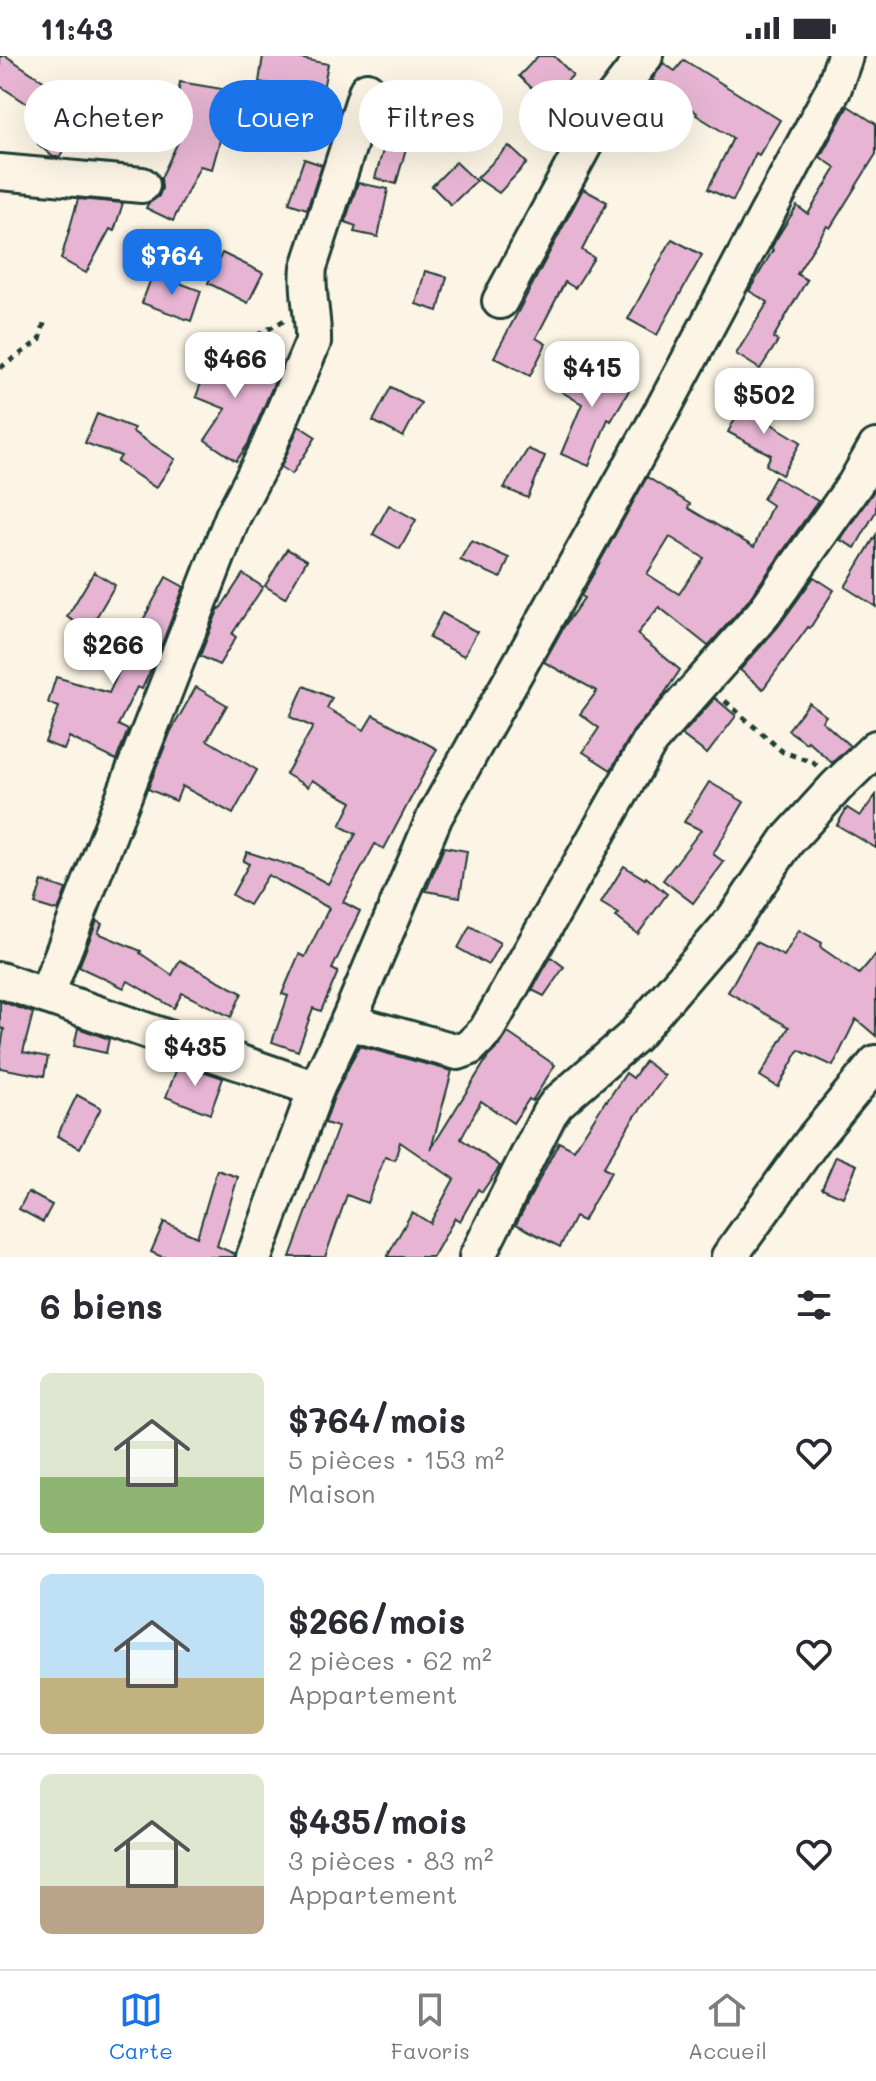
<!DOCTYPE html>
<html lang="fr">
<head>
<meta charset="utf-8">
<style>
  body { margin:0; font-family:Mali,sans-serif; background:#f2f2f3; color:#2b2b33; height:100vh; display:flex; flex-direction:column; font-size:30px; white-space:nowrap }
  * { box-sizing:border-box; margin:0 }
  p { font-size:26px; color:#7c7c81 }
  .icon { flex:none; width:44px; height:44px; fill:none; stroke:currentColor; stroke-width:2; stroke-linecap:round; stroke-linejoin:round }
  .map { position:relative; height:1201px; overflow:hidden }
  .side { display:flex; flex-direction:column; background:#fff; flex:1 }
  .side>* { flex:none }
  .hud { position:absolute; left:24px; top:24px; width:828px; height:72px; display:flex; gap:16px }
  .price { position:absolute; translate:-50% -68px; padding:0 18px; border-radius:16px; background:#fff; color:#222; font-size:26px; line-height:52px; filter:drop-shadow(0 2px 4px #0008) }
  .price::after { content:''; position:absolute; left:50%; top:48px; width:24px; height:18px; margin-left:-12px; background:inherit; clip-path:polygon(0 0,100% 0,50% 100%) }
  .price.current { background:#1a73e8; color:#fff }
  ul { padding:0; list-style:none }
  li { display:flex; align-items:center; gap:24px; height:200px; padding:0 40px }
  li+li { border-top:2px solid #e1e1e2 }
  li span { display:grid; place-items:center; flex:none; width:224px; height:160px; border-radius:12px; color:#555 }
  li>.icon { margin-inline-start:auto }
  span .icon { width:96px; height:96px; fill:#fffc; stroke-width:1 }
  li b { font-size:34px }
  h2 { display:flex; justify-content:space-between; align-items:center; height:96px; padding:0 40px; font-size:34px }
  .tag { padding:0 28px; border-radius:36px; background:#fff; box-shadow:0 8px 32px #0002; font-size:28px; line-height:72px }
  .tag.current { background:#1a73e8; color:#fff }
  .status { display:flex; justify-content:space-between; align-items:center; height:56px; padding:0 40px; background:#fff; direction:ltr }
  .status svg { height:22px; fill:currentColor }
  .menu { display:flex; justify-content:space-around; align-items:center; height:112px; border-top:2px solid #e1e1e2; background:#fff; font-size:22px; color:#7c7c81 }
  .menu a { display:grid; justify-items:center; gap:4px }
  .menu .current { color:#1a73e8 }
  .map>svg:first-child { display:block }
  .building { fill:#e7b5d3; stroke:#1f3d34; stroke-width:2; fill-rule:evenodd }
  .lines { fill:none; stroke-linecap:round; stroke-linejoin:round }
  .minor-casing { stroke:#1f3d34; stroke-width:40 }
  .path { stroke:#1f3d34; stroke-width:5; stroke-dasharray:6 6; stroke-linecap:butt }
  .minor { stroke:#fcf5e5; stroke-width:34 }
</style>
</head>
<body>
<div class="status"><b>11:43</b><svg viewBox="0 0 49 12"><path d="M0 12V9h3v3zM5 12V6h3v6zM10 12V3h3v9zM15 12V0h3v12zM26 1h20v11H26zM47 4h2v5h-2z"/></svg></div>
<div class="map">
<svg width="876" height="1201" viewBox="0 0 876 1201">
  <rect width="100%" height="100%" fill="#fcf5e5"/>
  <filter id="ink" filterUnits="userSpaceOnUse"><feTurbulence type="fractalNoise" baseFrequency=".0125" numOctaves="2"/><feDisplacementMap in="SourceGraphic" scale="16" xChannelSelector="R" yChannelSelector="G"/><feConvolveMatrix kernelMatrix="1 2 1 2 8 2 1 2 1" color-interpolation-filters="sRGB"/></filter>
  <g filter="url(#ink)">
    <g class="building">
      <path d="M0 0H6L91 57 59 101H53L38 88 55 66 0 30Z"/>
      <path d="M263 0H288L328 8 322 38 259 26Z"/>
      <path d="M538 0H554L573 19 560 32 581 52 571 69 519 20Z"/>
      <path d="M684 4 780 64 759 99 756 97 733 145 708 133 733 82 696 59 697 57 652 24 663 7 675 15Z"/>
      <path d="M180 26 228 34 220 84 212 113 200 110 173 165 146 152 148 148 159 140 162 132 161 122 185 71 173 69Z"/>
      <path d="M848 50 876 68V98L830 172 827 170 797 218 807 224 773 282 778 285 760 313 736 298 768 246 749 235 773 194 771 193 775 185 797 150 808 158 836 112 820 101Z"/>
      <path d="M386 84 407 89 396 128 375 122Z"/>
      <path d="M509 90 527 107 499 137 477 122Z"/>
      <path d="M304 103 322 109 307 153 289 147Z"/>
      <path d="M456 106 476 125 451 149 432 130Z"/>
      <path d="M358 127 388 133 378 181 354 176 356 170 345 166Z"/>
      <path d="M583 133 607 146 582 194 594 202 575 232 565 226 536 282 546 288 530 320 494 301Z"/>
      <path d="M78 143 123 147 114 175 110 173 86 217 61 203Z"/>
      <path d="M672 183 702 199 657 279 628 263Z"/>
      <path d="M222 197 263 217 248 247 208 227Z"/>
      <path d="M425 215 447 221 438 255 416 248Z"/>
      <path d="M153 217 201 235 191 265 142 247Z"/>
      <path d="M213 293 278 318 248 388 236 405 205 384 226 353 196 341Z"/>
      <path d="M582 302 631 331 611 365 608 363 589 410 561 398 582 348 562 336Z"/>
      <path d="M391 331 421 347 403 381 373 365Z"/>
      <path d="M746 342 765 352 760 361 801 386 782 419 766 409 771 399 728 376Z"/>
      <path d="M97 358 134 372 133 376 175 403 156 432 117 406 121 400 85 387Z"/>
      <path d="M299 370 316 381 292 418 281 411Z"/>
      <path d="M528 393 545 400 528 442 504 432Z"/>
      <path d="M647 421 690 448 688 452 754 491 772 449 763 443 775 421 818 445 747 546 708 590 659 551 637 578 680 614 660 644 633 675 611 714 583 696 599 672 580 658 597 635 544 606 563 572 584 542 581 540ZM670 481 704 502 679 538 647 518Z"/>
      <path d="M876 432V455L855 492 840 484Z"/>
      <path d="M389 449 416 464 400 493 373 478Z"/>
      <path d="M876 479V551L845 531Z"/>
      <path d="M471 485 509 502 501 522 460 504Z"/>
      <path d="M287 493 307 504 285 542 265 530Z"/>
      <path d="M94 516 115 529 89 574 67 561Z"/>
      <path d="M243 518 263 531 232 578 236 581 219 609 200 600 219 552 220 553Z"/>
      <path d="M166 521 184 531 183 533 158 598 142 633 137 631 118 669 128 674 116 704 69 681 64 694 45 686 59 651 48 647 56 621 109 637 142 566Z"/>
      <path d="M814 521 834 534 810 572 808 571 763 633 740 614 778 571Z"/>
      <path d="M442 557 477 576 464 600 429 582Z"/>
      <path d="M304 630 332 642 327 652 364 674 373 659 437 693 384 793 375 788 343 846 360 855 332 913 338 916 321 955 313 952 298 995 272 986 288 940 282 938 299 898 305 901 329 852 268 819 249 849 232 839 249 808 243 805 247 796 299 812 328 828 356 778 340 770 352 746 312 724 308 731 286 718 313 671 290 661Z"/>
      <path d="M196 631 227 649 207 684 257 714 233 758 182 730 176 745 148 733 171 675Z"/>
      <path d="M715 642 736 660 707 698 682 679Z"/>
      <path d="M809 647 826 660 822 665 850 690 832 707 808 685 806 687 788 674Z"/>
      <path d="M709 726 744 746 713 798 724 806 693 847 663 824 701 774 684 766Z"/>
      <path d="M876 739V792L837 769 847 752 860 760Z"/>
      <path d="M444 791 467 795 460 841 426 835Z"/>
      <path d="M624 810 645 823 646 821 667 838 638 878 616 861 619 858 601 847Z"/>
      <path d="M42 825 66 833 58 855 35 848Z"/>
      <path d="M97 865 102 868 98 877 141 895 140 897 172 919 180 904 242 937 231 961 182 937 174 952 128 925 124 932 79 911Z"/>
      <path d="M470 870 500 887 488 909 458 892Z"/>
      <path d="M799 874 822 887 820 891 859 918 876 898V980L856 963 833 1010 799 994 778 1031 760 1020 789 971 728 936 756 886 784 900Z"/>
      <path d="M551 901 564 911 544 940 532 934Z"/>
      <path d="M0 945 33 957 23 996 48 1001 44 1020 0 1012V998L4 973 0 972Z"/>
      <path d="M78 972 109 983 106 997 74 990Z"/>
      <path d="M508 977 555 1009 532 1045 529 1043 513 1067 481 1045 461 1083 500 1110 482 1136 478 1133 460 1165 455 1162 433 1201H387L412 1156 430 1167 454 1123 400 1086 395 1104 385 1101 367 1147 347 1139 325 1201H290L338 1071 325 1067 334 1041 359 990 452 1015 431 1093 488 1001 500 989Z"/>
      <path d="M645 1005 665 1020 631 1066 603 1112 611 1116 583 1165 575 1161 560 1191 516 1168 559 1086 574 1094 606 1044 607 1045 626 1017 633 1022Z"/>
      <path d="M179 1007 223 1022 210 1058 166 1041Z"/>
      <path d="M77 1039 101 1052 80 1092 57 1080Z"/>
      <path d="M836 1100 857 1109 843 1141 822 1132Z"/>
      <path d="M217 1114 238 1121 217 1190 235 1198 234 1201H162L151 1196 164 1166 197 1181Z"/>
      <path d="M28 1136 52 1149 43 1166 19 1153Z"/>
    </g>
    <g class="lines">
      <defs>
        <g id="minor">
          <path d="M0 116 142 129"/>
          <path d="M500 245 602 56 645 0"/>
          <path d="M0 924 316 1033"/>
          <path d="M46 940 233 460 266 397 313 286C314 260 306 236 309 211L367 34"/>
          <path d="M348 966 458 996 469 992 486 975 650 685 763 558 855 428 876 391"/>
          <path d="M254 1201 316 1033 348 966 435 760 664 351 833 34 845 0"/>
          <path d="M477 1201 549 1058 557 1047 634 980 734 863 787 785 836 731 876 692"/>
          <path d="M729 1201 816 1080 876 1007"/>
        </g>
      </defs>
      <use href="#minor" class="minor-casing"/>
      <g class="path">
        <path d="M242 297 256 280 285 264"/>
        <path d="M0 312 40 284 44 267"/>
        <path d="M725 645 783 696 813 706 817 710"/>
      </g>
      <use href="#minor" class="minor"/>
    </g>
  </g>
</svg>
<b class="price current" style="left:172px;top:241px">$764</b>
<b class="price" style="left:235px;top:344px">$466</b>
<b class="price" style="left:592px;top:353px">$415</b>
<b class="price" style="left:764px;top:380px">$502</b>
<b class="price" style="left:113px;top:630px">$266</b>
<b class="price" style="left:195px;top:1032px">$435</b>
<div class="hud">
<a class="tag">Acheter</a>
<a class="tag current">Louer</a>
<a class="tag">Filtres</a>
<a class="tag">Nouveau</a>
</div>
</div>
<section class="side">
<h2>6 biens<svg class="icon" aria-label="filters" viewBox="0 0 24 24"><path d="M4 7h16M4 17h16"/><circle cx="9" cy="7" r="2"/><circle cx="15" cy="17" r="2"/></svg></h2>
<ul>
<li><span style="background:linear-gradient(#dfe7d0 65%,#8fb573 0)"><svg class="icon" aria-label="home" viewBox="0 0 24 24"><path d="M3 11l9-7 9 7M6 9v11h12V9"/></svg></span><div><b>$764/mois</b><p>5 pièces · 153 m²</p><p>Maison</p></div><svg class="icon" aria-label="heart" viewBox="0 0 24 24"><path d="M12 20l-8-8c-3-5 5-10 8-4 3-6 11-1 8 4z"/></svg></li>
<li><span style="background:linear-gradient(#bfe0f5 65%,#c2b280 0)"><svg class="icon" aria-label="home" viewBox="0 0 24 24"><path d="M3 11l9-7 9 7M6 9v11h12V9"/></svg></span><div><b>$266/mois</b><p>2 pièces · 62 m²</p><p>Appartement</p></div><svg class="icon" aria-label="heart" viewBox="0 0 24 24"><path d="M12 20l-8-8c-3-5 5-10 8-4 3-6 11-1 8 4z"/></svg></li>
<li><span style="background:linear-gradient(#dfe7d0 70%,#b9a48a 0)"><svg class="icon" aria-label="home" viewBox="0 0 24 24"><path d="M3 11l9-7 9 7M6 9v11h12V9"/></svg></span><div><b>$435/mois</b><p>3 pièces · 83 m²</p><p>Appartement</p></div><svg class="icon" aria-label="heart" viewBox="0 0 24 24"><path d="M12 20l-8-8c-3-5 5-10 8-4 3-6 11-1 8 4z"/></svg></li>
</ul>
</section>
<nav class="menu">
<a class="current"><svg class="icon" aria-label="map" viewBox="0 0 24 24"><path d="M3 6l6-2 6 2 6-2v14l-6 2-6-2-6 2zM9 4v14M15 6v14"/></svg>Carte</a>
<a><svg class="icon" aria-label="saved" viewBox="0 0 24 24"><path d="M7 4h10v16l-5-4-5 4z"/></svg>Favoris</a>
<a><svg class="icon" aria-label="home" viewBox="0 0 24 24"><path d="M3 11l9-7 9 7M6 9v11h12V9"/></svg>Accueil</a>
</nav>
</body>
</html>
